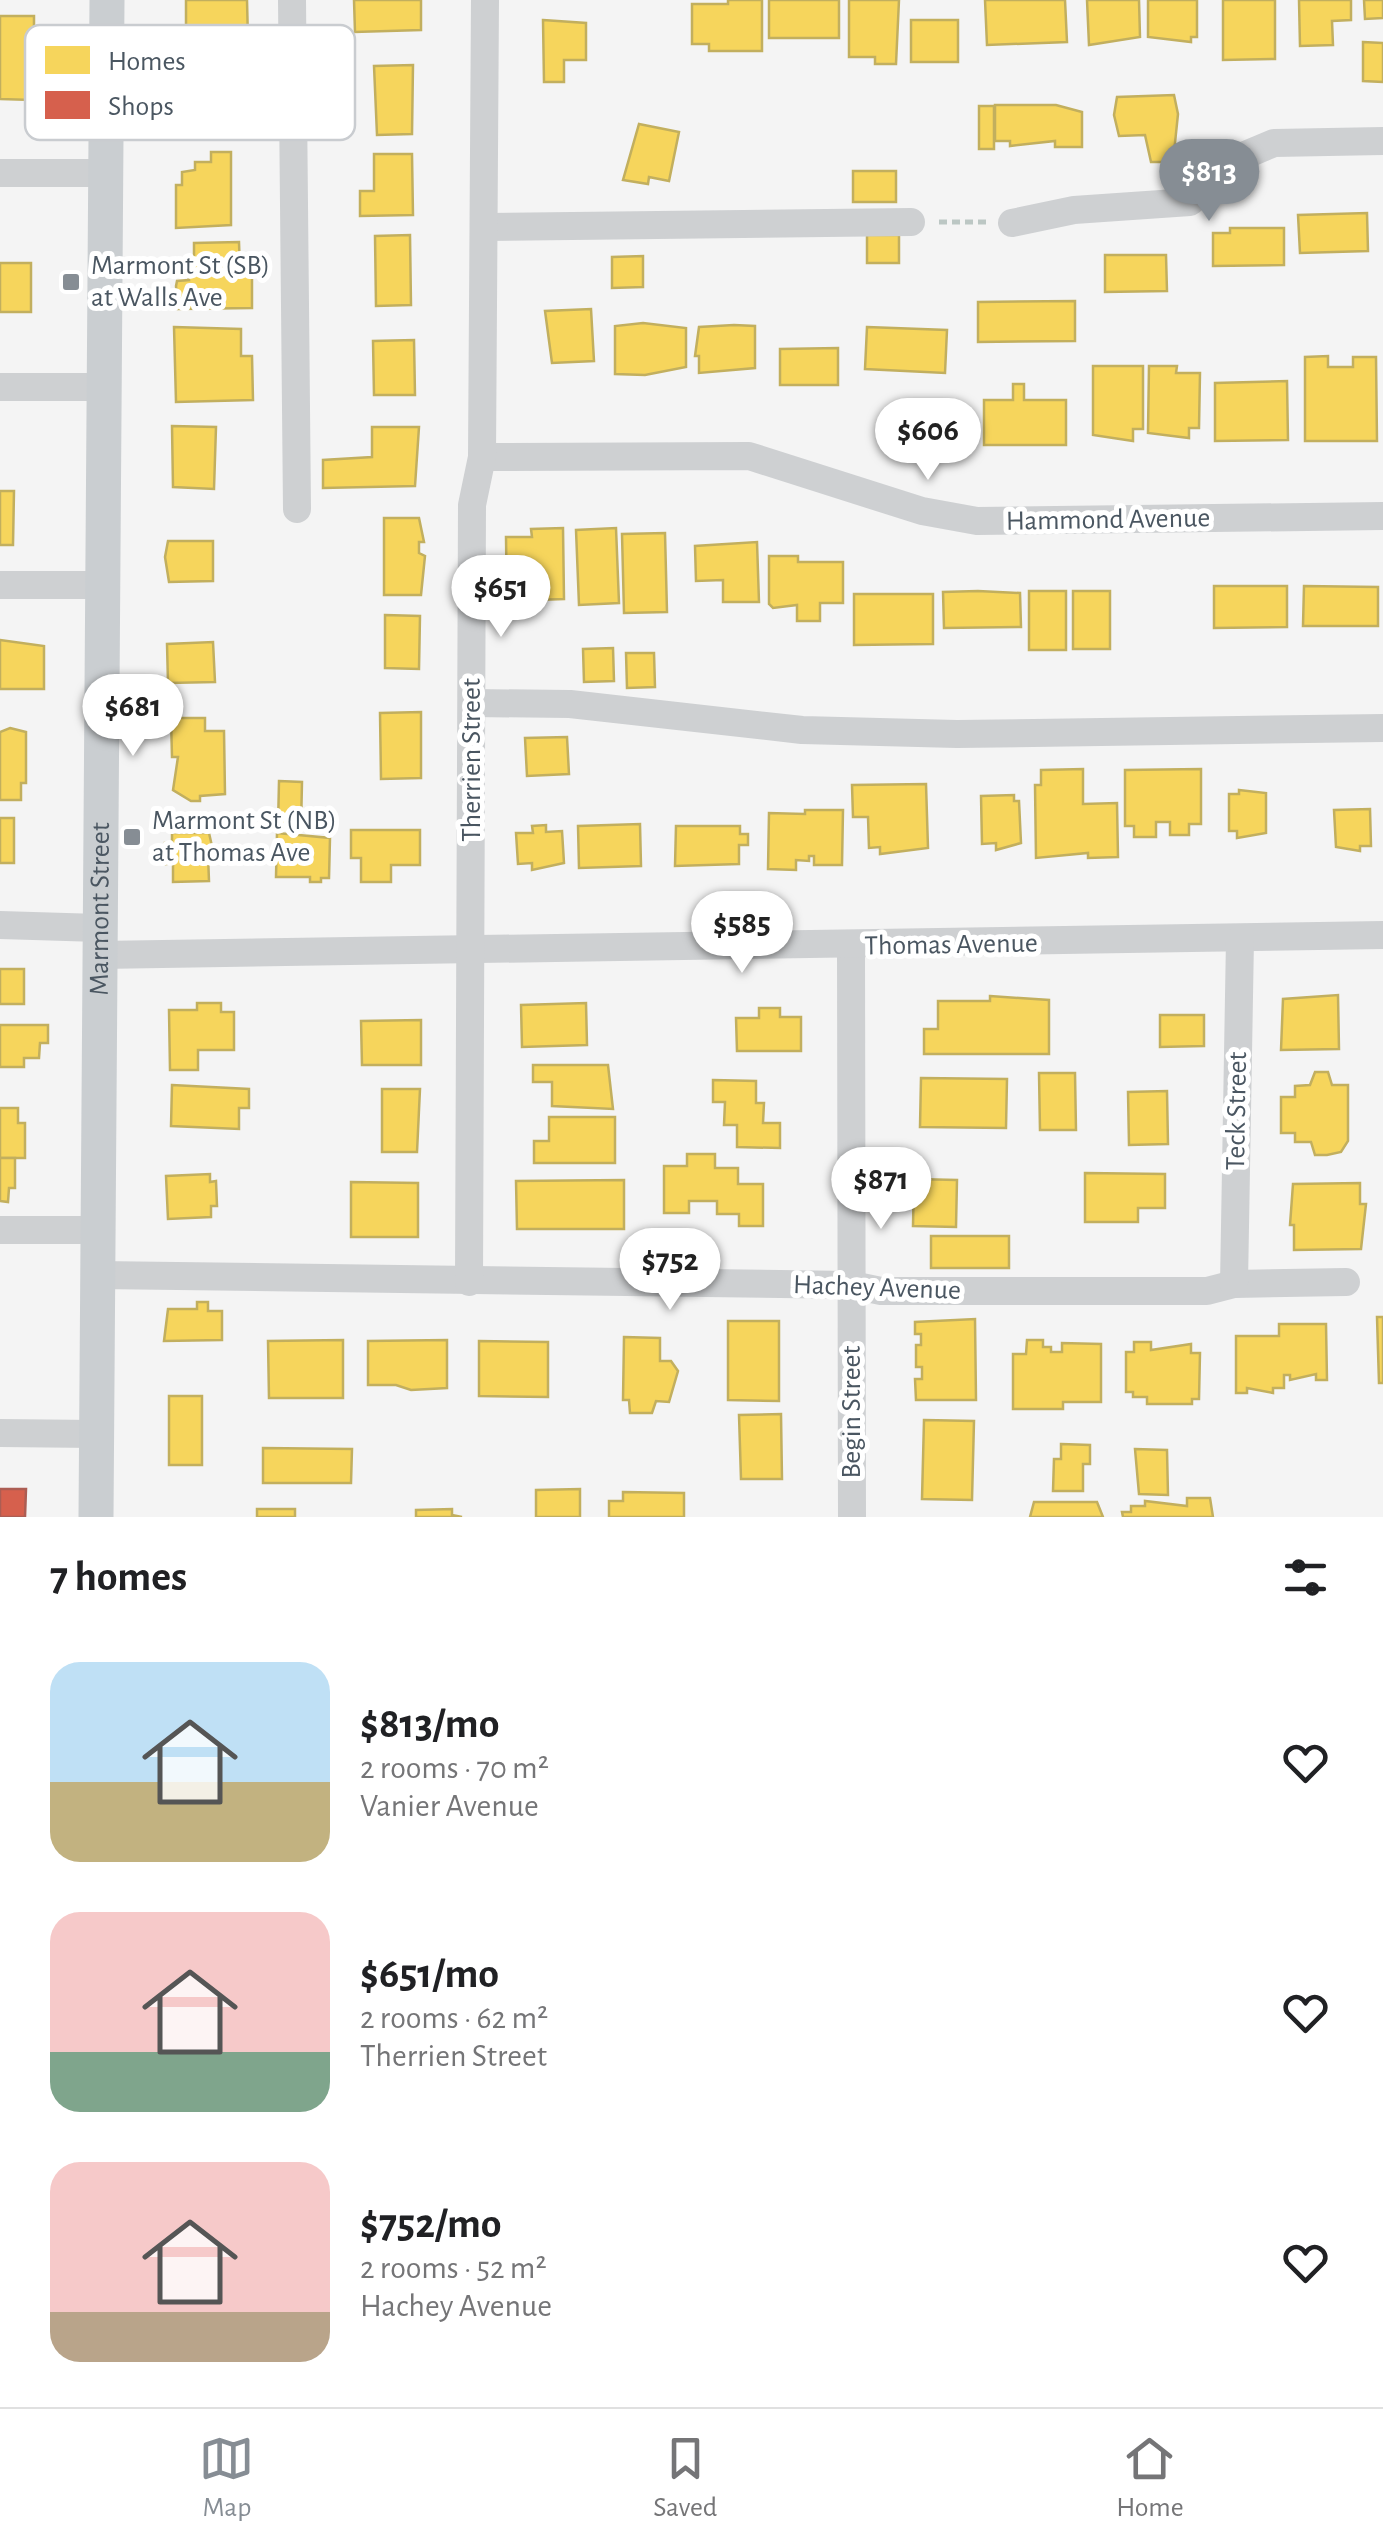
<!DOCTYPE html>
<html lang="en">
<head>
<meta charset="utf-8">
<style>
  body { margin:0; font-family:"Alegreya Sans",sans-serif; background:#f2f2f2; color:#202124; height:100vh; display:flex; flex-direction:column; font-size:38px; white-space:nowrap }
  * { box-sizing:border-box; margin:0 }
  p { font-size:32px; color:#757577 }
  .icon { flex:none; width:55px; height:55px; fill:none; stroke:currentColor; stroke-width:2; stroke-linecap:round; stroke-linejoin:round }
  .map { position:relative; height:1517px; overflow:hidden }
  .details { display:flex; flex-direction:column; background:#fff; flex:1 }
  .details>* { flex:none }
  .price { position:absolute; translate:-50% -85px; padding:0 22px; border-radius:35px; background:#fff; color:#222; font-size:32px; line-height:65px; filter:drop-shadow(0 2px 5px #0008) }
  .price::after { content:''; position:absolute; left:50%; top:60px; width:30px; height:22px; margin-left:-15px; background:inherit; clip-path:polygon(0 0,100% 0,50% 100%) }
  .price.selected { background:#868d94; color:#fff }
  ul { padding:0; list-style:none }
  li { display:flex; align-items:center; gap:30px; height:250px; padding:0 50px }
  li span { display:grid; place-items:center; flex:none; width:280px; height:200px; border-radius:30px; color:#555 }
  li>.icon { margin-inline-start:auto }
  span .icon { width:120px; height:120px; fill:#fffc; stroke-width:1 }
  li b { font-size:42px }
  h2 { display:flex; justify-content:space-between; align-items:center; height:120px; padding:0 50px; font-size:42px }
  .tabs { display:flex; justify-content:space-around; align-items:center; height:140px; border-top:2px solid #e0e0e0; background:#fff; font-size:28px; color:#757577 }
  .tabs a { display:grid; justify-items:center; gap:5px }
  .tabs .selected { color:#868d94 }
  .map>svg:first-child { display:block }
  .homes { fill:#f6d55c; stroke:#c2af5e; stroke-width:2.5 }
  .shops { fill:#d6604d; stroke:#ac5d53; stroke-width:2.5 }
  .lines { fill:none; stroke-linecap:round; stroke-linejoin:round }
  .path { stroke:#bcc7c4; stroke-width:5; stroke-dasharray:8 5; stroke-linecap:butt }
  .minor { stroke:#ced0d2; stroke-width:28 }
  .major { stroke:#caced1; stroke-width:35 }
  .poi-dot { fill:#868d94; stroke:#fff; stroke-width:4 }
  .labels { text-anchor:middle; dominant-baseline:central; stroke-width:10; stroke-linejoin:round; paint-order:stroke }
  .poi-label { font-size:28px; fill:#4a5661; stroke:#fff; text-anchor:start }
  .street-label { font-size:28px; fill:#4a5661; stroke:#fff }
  .key { fill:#fff; stroke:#c9ccd0; stroke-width:2.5 }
  .key-label { font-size:28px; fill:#4a5661 }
</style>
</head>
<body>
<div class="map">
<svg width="1383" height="1517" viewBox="0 0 1383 1517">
  <rect width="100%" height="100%" fill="#f4f4f4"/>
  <g class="homes">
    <path d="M186 0H247L248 41 186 39Z"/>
    <path d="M354 0H421V30L355 32Z"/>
    <path d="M728 0H762V51H709V44H692V4H728Z"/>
    <rect x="769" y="0" width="70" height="38"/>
    <path d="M849 0H899L896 64H875V57H849Z"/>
    <path d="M985 0H1065L1067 42 987 45Z"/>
    <path d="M1087 0H1139L1140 37 1089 45Z"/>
    <path d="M1148 0H1197V37H1191V42L1148 37Z"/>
    <path d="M1223 0H1275V59L1223 60Z"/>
    <path d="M1299 0H1351V20L1332 21 1333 45 1300 46Z"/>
    <path d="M1364 0H1383V18L1365 19Z"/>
    <path d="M0 16H34V40H26V78H32V100L0 99Z"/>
    <path d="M543 20 586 23V60H564V82H544Z"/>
    <rect x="911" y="20" width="47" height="42"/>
    <path d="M1363 42 1383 43V82L1363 81Z"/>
    <path d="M413 65 412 134 377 135 374 66Z"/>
    <path d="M1174 95 1178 114 1173 162H1151L1145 135 1119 136 1114 115 1117 97Z"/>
    <path d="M995 105H1056L1082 112V147H1055V141L1010 146V141H995Z"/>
    <rect x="979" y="106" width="15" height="43"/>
    <path d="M639 124 679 132 669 181 649 177 648 184 623 180Z"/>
    <path d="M211 152H231V225L176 228V185H182V172L195 170V162H211Z"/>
    <path d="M374 154H412L413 215 360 216V191H374Z"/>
    <rect x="853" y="171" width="43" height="31"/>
    <path d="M1367 213 1368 251 1300 253 1298 215Z"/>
    <path d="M1230 228H1284V265L1213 266V233H1230Z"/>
    <path d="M410 235 411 305 376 306 375 236Z"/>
    <rect x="867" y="235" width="32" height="28"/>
    <path d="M239 242 240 272H252V308L178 309 176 286 177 281 189 280 186 258 194 255V243Z"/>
    <path d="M1105 255H1166L1167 291 1105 292Z"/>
    <path d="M643 256V287L612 288V257Z"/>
    <rect x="0" y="263" width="31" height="49"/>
    <path d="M1075 301V341L978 342V302Z"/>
    <path d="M591 309 594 361 552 363 545 311Z"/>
    <path d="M643 323 686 328V367L645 375 615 374V326Z"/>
    <path d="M734 325 755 326V368L699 373V356H695L699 327Z"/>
    <path d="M174 327 241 329V356H252L253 400 176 402Z"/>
    <path d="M867 327 947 330 945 373 865 369Z"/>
    <path d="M414 340 415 395H374L373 341Z"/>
    <path d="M838 348V385H780V349Z"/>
    <path d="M1328 356V367H1353V357H1376L1377 441H1305V357Z"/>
    <path d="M1093 366H1143V429H1133V441L1093 435Z"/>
    <path d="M1149 366H1177L1176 373H1200L1199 428H1189V438L1148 433Z"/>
    <path d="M1287 381 1288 440 1215 441V383Z"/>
    <path d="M1013 384H1024V400H1066V445H984V400H1013Z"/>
    <path d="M172 426 216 427 214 489 173 487Z"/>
    <path d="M372 427H419L415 486 323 488V460L372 457Z"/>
    <path d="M0 491H14L13 545H0Z"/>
    <path d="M384 518H419L424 542H419V553L425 556 421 595H384Z"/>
    <path d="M563 528 564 599 536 600V609H507L506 537H532L531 529Z"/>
    <path d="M616 528 619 603 579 605 576 530Z"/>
    <path d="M665 533 667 612 624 613 622 534Z"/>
    <path d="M168 541H213V581L169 582 165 557Z"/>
    <path d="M757 542 759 602H723V580L696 581 695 546Z"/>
    <path d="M769 556H798V562H843V603H820V621H797V605L773 608 769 604Z"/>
    <path d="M1214 586H1287V627L1214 628Z"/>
    <path d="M1304 586 1378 587V626H1303Z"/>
    <path d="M978 591 1020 593 1021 627 944 628 943 592Z"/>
    <rect x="1029" y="591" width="37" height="59"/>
    <rect x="1073" y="591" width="37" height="58"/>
    <path d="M854 594H933V644L854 645Z"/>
    <path d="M385 615 420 616 419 669 385 668Z"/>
    <path d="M0 640 44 646V689H0Z"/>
    <path d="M213 642 215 682 168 683 167 644Z"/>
    <path d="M613 648 614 681 584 682 583 649Z"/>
    <path d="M626 653H654L655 687 627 688Z"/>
    <path d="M421 712V778L381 779 380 713Z"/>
    <path d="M171 718H205V731H224L225 794 200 796V801H191L173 790 178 757H172Z"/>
    <path d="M10 728 26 732V783H21V800H0V732Z"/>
    <path d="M567 737 569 774 527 776 525 738Z"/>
    <path d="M1083 769V804L1117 803 1118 857 1088 858V853L1036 858 1035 785H1041V770Z"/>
    <path d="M1201 769V824H1189V835H1170V822H1156V837H1134V826H1125V770Z"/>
    <path d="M279 781 302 782 301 828 278 827Z"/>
    <path d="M926 784 928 848 880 854V847L869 848 868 817H853L852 785Z"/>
    <path d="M1239 790 1266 793V833L1237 838V831H1229V794H1239Z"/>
    <path d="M1014 795V801H1019L1021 843 996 850V843L982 844 981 796Z"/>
    <path d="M1370 809 1371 846H1360V851L1336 847 1334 810Z"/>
    <path d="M805 810H843L842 865H814V856H809V861L796 860V870L768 869 769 813 805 814Z"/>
    <rect x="0" y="818" width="14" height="45"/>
    <path d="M640 824 641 866 579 868 578 826Z"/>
    <path d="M546 825V832L562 831 564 863 532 870V863L518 864 516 833H533L532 826Z"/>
    <path d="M676 826H740V834H748V845H739V864L675 866Z"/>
    <path d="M351 830H420V865H391V882H361V858H351Z"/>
    <path d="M172 833H209L214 855H208L209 881 173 882V863L166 864 165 843H172Z"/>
    <path d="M277 833 330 838 329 878H321V882H310V877H276Z"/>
    <rect x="0" y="969" width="24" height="35"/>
    <path d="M1338 995 1339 1049 1281 1050 1283 999Z"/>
    <path d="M990 996 1049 1000V1054H924V1029H938V1001H990Z"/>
    <path d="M197 1003H221V1012H234V1050H198V1070H170L169 1010H197Z"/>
    <path d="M586 1003 587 1045 522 1047 521 1005Z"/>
    <path d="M759 1008H780V1017H801V1051H737L736 1018H759Z"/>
    <path d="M1160 1015H1204V1046L1160 1047Z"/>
    <path d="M421 1020V1065H362L361 1021Z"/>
    <path d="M0 1025H48V1043H40L39 1058H24V1067H0Z"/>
    <path d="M533 1065H608L613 1109 552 1106V1082H533Z"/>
    <path d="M1315 1072H1328L1332 1085H1348V1141L1341 1152 1327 1155H1315L1311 1142H1295V1133H1281V1097H1295V1086L1310 1085Z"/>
    <path d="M1039 1073H1075L1076 1130H1040Z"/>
    <path d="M921 1078 1007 1079 1006 1128 920 1127Z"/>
    <path d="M713 1080 756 1081V1103H764L763 1123H780V1148L737 1147V1125H724L725 1102H713Z"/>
    <path d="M172 1085 249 1089V1108H239V1129L171 1126Z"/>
    <path d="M382 1089H420L417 1152H382Z"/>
    <path d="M1167 1091 1168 1144 1129 1145 1128 1092Z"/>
    <path d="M0 1108H18V1123H25V1158H0Z"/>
    <path d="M549 1117H615V1163H534V1141H549Z"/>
    <path d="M687 1154H715V1168H738V1184H763V1226H739V1214H717V1201H689V1213H664V1166H687Z"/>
    <path d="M0 1158H15V1188H9L8 1202 0 1201Z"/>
    <path d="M1085 1173 1165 1174V1208H1138V1222H1085Z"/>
    <path d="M210 1174V1182L216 1181 217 1206H211V1217L168 1219 166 1176Z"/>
    <path d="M914 1179 957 1180 956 1227 913 1226Z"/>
    <path d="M624 1180V1229H517L516 1181Z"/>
    <path d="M351 1182 418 1183V1237H351Z"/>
    <path d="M1360 1183V1204H1366L1361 1249 1294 1250V1225H1290L1293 1184Z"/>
    <rect x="931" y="1236" width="78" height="32"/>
    <path d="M197 1302H208V1311H222V1340L164 1341 168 1309H197Z"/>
    <path d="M1377 1317H1383V1383H1379Z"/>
    <path d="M975 1319 976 1400H916L915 1379H922V1367H916V1345H921V1334H915V1322Z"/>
    <path d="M728 1321H779V1401L728 1400Z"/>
    <path d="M1279 1324H1326L1327 1380H1316V1374L1290 1380V1375H1284V1388H1273V1393L1247 1388V1393H1236V1336H1279Z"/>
    <path d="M624 1337 660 1338V1361H671L678 1371 669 1402 656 1401 652 1413H630L629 1400H623Z"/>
    <path d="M343 1340V1398H269L268 1341Z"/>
    <path d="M447 1340V1388L411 1390 396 1385H368V1341Z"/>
    <path d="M1027 1340H1043V1347H1051V1352H1062V1343L1101 1344V1402H1063V1409H1013V1354H1026Z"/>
    <path d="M479 1341 548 1342V1397L479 1396Z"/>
    <path d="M1134 1342H1151V1350L1191 1344V1353H1200L1199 1399H1192V1404H1147V1397H1133V1392H1126V1352H1134Z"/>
    <rect x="169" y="1396" width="33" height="69"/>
    <path d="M781 1414 782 1479H741L739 1415Z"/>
    <path d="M924 1420 974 1421 972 1500 922 1499Z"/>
    <path d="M1061 1444 1090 1445V1464H1083V1491H1053L1054 1459H1061Z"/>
    <path d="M263 1448 352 1449 351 1483H263Z"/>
    <path d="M1135 1449 1167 1450 1168 1495 1139 1494Z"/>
    <path d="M580 1489V1517H536V1490Z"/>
    <path d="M623 1492 684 1493V1517H609V1501H623Z"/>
    <path d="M1187 1498H1210L1213 1517H1123L1122 1512H1131V1506H1145V1501L1187 1506Z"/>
    <path d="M1034 1502H1097L1103 1517H1030Z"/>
    <rect x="257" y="1509" width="38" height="8"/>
    <path d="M452 1509V1515L462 1517H416V1510Z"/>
  </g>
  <path class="shops" d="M0 1489H26L25 1517H0Z"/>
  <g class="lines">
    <path class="path" d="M939 222H988"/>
    <g class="minor">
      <path d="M292 0 297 509"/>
      <path d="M0 173H104"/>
      <path d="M1012 223 1074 210 1190 202 1243 156 1274 143 1383 141"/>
      <path d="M486 227 911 222"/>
      <path d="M0 387H103"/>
      <path d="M482 457 749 456 922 511 977 521 1383 516"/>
      <path d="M0 585H103"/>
      <path d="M473 703 570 704 802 730 957 734 1383 728"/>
      <path d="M0 925 99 928"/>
      <path d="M851 947 852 1517"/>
      <path d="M100 955 1383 935"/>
      <path d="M0 1230H99"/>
      <path d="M98 1275 852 1285 881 1291H1207L1234 1284 1346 1282"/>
      <path d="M469 1282 472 505 482 457 485 0"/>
      <path d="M1234 1284 1240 939"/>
      <path d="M0 1433 96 1434"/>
    </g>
    <path class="major" id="s1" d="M96 1517 107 0"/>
  </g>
  <g class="poi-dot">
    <rect x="61" y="272" width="20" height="20" rx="5"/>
    <rect x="122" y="827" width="20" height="20" rx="5"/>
  </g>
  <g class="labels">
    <g class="poi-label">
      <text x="91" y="266">Marmont St (SB)<tspan x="91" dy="32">at Walls Ave</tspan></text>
      <text x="152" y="821">Marmont St (NB)<tspan x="152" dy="32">at Thomas Ave</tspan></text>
    </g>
    <g class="street-label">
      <text transform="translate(1108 520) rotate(-1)">Hammond Avenue</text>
      <text transform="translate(472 760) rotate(-90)">Therrien Street</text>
      <text stroke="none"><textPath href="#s1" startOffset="608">Marmont Street</textPath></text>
      <text transform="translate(951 945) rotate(-1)">Thomas Avenue</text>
      <text transform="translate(1237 1111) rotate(-89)">Teck Street</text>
      <text transform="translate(877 1288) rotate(2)">Hachey Avenue</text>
      <text transform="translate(852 1412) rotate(-90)">Begin Street</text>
    </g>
  </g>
  <rect x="25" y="25" width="330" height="115" rx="15" class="key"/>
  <rect x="45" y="46" width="45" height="28" fill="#f6d55c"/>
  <rect x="45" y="91" width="45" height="28" fill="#d6604d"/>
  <g class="key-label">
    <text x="108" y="70">Homes</text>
    <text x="108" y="115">Shops</text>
  </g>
</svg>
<b class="price selected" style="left:1209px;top:224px">$813</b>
<b class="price" style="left:928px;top:483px">$606</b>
<b class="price" style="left:501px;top:640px">$651</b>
<b class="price" style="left:133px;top:759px">$681</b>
<b class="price" style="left:742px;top:976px">$585</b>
<b class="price" style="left:881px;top:1232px">$871</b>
<b class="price" style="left:670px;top:1313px">$752</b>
</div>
<section class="details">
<h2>7 homes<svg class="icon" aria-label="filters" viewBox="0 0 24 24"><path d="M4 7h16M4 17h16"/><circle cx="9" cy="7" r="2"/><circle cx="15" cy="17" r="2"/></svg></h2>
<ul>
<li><span style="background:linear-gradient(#bfe0f5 60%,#c2b280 0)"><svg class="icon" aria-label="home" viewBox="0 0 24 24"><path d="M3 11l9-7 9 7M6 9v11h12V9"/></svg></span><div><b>$813/mo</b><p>2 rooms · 70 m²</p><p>Vanier Avenue</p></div><svg class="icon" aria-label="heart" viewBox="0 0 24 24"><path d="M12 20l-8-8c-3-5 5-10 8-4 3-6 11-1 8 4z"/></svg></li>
<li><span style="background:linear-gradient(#f6c9c9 70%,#7fa58c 0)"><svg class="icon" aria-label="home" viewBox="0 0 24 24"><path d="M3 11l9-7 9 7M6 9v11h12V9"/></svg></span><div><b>$651/mo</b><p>2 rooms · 62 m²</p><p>Therrien Street</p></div><svg class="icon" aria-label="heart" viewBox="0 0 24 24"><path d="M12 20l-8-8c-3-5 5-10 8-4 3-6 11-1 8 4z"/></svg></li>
<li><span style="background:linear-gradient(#f6c9c9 75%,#b9a48a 0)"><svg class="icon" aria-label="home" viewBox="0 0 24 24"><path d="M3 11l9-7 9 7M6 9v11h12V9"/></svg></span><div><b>$752/mo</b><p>2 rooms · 52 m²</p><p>Hachey Avenue</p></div><svg class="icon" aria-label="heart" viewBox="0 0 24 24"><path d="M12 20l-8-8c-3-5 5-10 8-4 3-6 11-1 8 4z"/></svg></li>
</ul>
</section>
<nav class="tabs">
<a class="selected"><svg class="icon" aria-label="map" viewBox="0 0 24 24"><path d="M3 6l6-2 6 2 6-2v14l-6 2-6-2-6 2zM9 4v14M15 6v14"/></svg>Map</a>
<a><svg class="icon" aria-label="saved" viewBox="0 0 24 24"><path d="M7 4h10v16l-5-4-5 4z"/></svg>Saved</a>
<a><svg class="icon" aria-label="home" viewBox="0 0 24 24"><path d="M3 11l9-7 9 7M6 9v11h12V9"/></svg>Home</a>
</nav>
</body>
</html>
